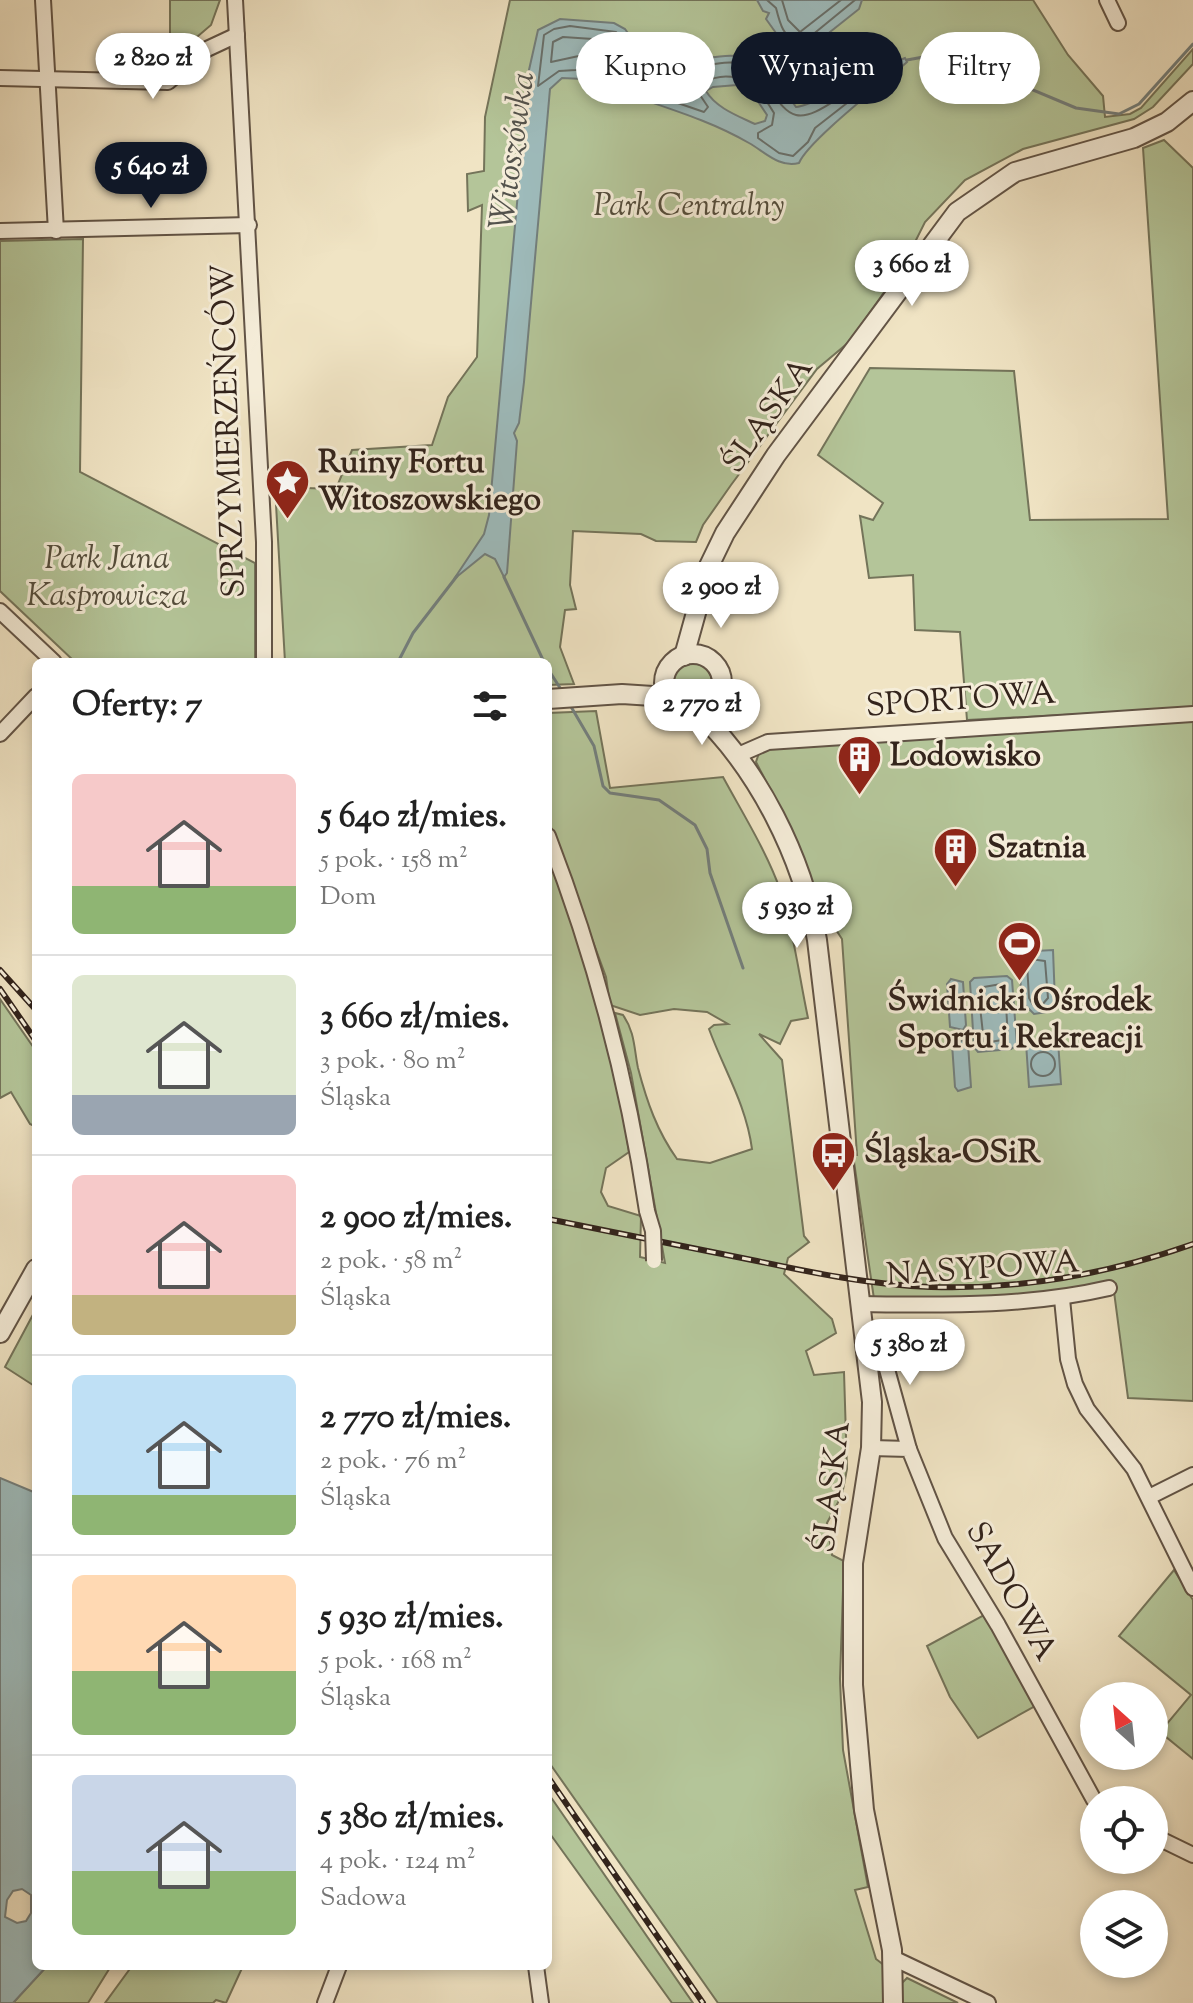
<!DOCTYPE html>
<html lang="pl">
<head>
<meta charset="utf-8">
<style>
  body { margin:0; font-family:"Sorts Mill Goudy",serif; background:#f6f6f6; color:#222; height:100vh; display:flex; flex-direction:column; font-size:30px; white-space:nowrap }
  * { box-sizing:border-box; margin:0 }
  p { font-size:26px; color:#767676 }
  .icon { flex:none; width:44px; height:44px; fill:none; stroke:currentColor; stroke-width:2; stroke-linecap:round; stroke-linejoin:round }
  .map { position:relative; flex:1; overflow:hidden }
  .drawer { position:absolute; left:32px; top:658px; width:520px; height:1312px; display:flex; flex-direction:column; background:#fff; border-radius:12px; box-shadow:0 4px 12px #0003 }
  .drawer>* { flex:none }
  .top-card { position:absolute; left:576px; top:32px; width:496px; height:72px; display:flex; gap:16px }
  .needle { width:52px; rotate:333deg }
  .tools { position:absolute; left:1080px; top:1682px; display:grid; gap:16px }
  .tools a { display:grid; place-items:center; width:88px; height:88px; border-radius:50%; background:#fff; box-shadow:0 4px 12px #0003; font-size:40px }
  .price { position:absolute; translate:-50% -68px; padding:0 18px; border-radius:28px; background:#fff; color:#222; font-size:26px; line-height:52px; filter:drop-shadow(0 2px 4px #0008) }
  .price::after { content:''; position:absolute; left:50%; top:48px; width:24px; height:18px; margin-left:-12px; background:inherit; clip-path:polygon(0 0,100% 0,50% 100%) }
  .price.active { background:#111827; color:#fff }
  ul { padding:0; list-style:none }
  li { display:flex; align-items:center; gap:24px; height:200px; padding:0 40px }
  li+li { border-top:2px solid #e0e0e0 }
  li span { display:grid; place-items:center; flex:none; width:224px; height:160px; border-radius:12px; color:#555 }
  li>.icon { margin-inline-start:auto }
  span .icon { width:96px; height:96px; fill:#fffc; stroke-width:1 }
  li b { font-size:34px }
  h2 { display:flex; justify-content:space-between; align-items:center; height:96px; padding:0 40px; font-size:34px }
  .tag { padding:0 28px; border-radius:36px; background:#fff; box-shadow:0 4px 12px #0003; font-size:28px; line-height:72px }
  .tag.active { background:#111827; color:#fff }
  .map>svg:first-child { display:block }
  .green { fill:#b4c599; stroke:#74745a; stroke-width:2 }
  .water { fill:#9ebcbd; stroke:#737f7d; stroke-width:2; fill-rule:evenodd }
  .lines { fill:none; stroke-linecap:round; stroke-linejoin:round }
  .shore { stroke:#68706c; stroke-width:2 }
  .stream { stroke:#737f7d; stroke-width:3 }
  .minor-casing { stroke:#625446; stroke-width:18 }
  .tertiary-casing { stroke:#625446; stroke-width:22 }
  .minor { stroke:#f5edd9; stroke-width:14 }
  .tertiary { stroke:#f5edd9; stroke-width:18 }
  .rail-casing { stroke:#33241c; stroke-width:6 }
  .rail { stroke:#f5edd9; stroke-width:3; stroke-dasharray:9; stroke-linecap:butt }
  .minor-bridge-casing { stroke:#625446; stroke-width:18; stroke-linecap:butt }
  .minor-bridge { stroke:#f5edd9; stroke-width:14 }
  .labels { text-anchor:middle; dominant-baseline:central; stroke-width:6; stroke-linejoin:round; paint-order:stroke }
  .park-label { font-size:32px; font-style:italic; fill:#534c3b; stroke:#f5edd9 }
  .street-label { font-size:32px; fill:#33241c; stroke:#f5edd9 }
  .poi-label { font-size:32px; font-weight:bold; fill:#33241c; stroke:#f5edd9; text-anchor:start }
  .water-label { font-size:34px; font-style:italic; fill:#53524c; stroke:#f5edd9 }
</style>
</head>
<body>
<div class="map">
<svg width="1193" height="2003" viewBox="0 0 1193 2003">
  <rect width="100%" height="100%" fill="#f0e4c4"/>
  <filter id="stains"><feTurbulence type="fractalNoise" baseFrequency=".0025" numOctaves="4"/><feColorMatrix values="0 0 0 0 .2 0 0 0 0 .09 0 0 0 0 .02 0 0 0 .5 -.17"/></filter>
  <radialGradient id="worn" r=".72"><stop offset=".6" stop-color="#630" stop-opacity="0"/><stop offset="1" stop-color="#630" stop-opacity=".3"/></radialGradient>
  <g class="green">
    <path d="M170 0H220L211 25 170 60Z"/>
    <path d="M510 0H1033L1068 55 1103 96 1105 117 1130 114 1141 108 1193 49V64L1153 107 1134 119 1023 149 965 180 925 222 904 264 849 342 817 369 731 485 703 525 696 542 656 541 641 534 573 531 570 585 576 609 565 610 560 647 574 684 548 685V662H285L275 487 336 489 352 450 432 445 448 397 477 357 482 205 468 211 467 174 484 171 485 117Z"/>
    <path d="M1164 140 1193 168V708L967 720 960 632 915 630 913 575 869 578 860 516 873 520 883 503 818 455 870 368 1014 371 1030 520 1168 519 1143 148Z"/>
    <path d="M83 239 80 472 255 563V662H75L0 591V241Z"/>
    <circle cx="692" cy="683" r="20"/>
    <path d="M596 711 610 788 723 777C743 814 767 852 781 892 794 933 799 976 808 1018L791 1021 780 1044 759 1034 782 1060 804 1236 809 1242 788 1258 784 1274 832 1319 836 1333 806 1351 814 1375 844 1372 847 1469 842 1495 827 1523 832 1555 844 1561 840 1679 843 1750 868 1887 855 1890 876 1959 885 1966 884 2003H718L548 1761V852C586 950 615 1048 629 1152L606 1168 601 1192 608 1206 641 1216 640 1257 665 1263 631 1073 615 1013 623 1015C635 1032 634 1049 638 1068 647 1102 657 1131 677 1159L710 1163 752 1149C746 1104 724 1070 709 1029L714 1025 728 1024 707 1012 674 1009 640 1015 610 1005 606 977 548 819V713Z"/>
    <path d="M1193 721V1401L1128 1398 1113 1284 1001 1298 874 1299 853 1155H857L842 939 823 910 792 831 756 762 759 753 771 748Z"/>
    <path d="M0 999 36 1051V1127L30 1124 11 1092 0 1098Z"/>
    <path d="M36 1309V1387L5 1367Z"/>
    <path d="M1174 1570 1193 1600V1759L1160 1732 1191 1695 1119 1636Z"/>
    <path d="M984 1615 1035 1706 978 1738 950 1697 927 1646Z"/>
    <path d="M548 1793 693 2003H672L548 1831Z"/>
    <path d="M47 1966H111L88 2003H13Z"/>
    <path d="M132 1966H243L226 2003 216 2000 213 2003H105Z"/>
    <path d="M907 1978 958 2003H902V1983Z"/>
  </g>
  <g class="water">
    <path d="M757 0H862L859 9 806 51 797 53 788 48 767 66 796 107C813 106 883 68 905 58L907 62C882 84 808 141 799 163 779 168 765 152 749 143 706 118 659 106 613 89L614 81 586 72 583 79 562 78 550 89 524 382 519 423 514 433 517 441 507 573 504 577 495 559 485 554 454 579 484 534 489 515 529 70 538 30 560 19 614 23 625 29 644 56 664 63 666 60C698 66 727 46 756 62L781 40 766 19 769 13 763 11ZM737 85 755 97 767 115 765 121 755 124C738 116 716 108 706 91L713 87Z"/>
    <path d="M1053 950 1055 1002 1047 1012 1034 1014 1022 1002 1018 952Z"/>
    <path d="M1007 976 1012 980 1017 1045 1011 1049 978 1052 974 1047 970 982 974 978Z"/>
    <path d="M951 979 963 982 966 1025 963 1030 950 1027 947 984Z"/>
    <path d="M964 1040 968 1044 971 1087 958 1091 955 1087 952 1044Z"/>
    <path d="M1058 1041 1061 1084 1029 1087 1026 1043Z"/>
    <path d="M0 1478 36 1493V1966H47L13 2003H0ZM22 1889 31 1895V1913L26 1921 17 1923 5 1917 7 1900 13 1891Z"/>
  </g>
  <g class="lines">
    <g class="shore">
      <path d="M767 0 776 8C780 24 783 37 800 45L855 0"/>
      <path d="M782 0 788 20 800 32 841 0"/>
      <path d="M570 26 616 32C625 40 629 53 638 61 668 88 716 53 745 65 767 74 777 111 796 115 813 119 836 98 851 91L856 96 815 128 808 142 793 156 779 153 758 138V133L772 125 774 113C758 85 735 66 702 83L698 92 708 107 704 112 625 85 617 74 586 64 576 70 559 71 538 86 544 35 554 29Z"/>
      <path d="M563 37 608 40 622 61 618 63 588 54 551 62 553 42Z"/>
      <path d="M1030 959 1045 961 1048 998 1041 1006 1033 1005 1029 998 1027 963Z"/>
      <path d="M1001 984 1005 987 1008 1039 984 1043 978 988Z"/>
      <circle cx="1043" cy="1064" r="12"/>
    </g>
    <g class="stream">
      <path d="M907 60 945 53 1076 108 1119 114 1139 104 1193 44"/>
      <path d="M504 577 544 662"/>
      <path d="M398 662 413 633 457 576"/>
      <path d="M548 669 562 691"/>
      <path d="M570 705 594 746 603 786 610 793 659 800 695 825 707 849 710 873 743 968"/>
    </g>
    <defs>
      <g id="minor">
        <path d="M43 0 56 231"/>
        <path d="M235 0 264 542V662"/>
        <path d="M1107 0 1118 23"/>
        <path d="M0 78 168 82 207 49 237 35"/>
        <path d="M0 231 249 225"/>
        <path d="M0 611 54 662"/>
        <path d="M0 734 36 696"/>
        <path d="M736 756 768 742 1193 714"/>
        <path d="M548 836C595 958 628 1082 647 1211"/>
        <path d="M1062 1299 1068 1359 1075 1384 1087 1409 1134 1469 1193 1588"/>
        <path d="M861 1304C945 1305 1027 1307 1109 1288"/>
        <path d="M877 1333 909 1449"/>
        <path d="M871 1448 909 1449 945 1538 998 1625 1094 1800"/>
        <path d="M1149 1497 1193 1475"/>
        <path d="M1154 1836 1193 1855"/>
        <path d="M893 1958 988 2003"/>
        <path d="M536 1966 541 2003"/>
        <path d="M325 2003 339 1966"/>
      </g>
      <g id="tertiary">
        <circle cx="693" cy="683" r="29"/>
        <path d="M684 656 709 566 725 533 776 455 957 212 1015 172 1134 138 1167 122 1193 101"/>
        <path d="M548 699 622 694 668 697"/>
        <path d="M697 711C758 768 803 858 817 940L872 1402 871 1448 853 1563V1685L864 1810 892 1950 893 2003"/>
        <path d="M0 1333 36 1269"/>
      </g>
    </defs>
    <use href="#minor" class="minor-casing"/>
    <use href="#tertiary" class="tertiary-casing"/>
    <use href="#minor" class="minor"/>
    <use href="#tertiary" class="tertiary"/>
    <defs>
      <g id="rail">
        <path d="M0 970 36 1010"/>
        <path d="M0 989 36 1041"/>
        <path d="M548 1219C617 1233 687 1247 757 1261 814 1273 872 1285 931 1287 1021 1290 1108 1274 1193 1244"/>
        <path d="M548 1777 703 2003"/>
      </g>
    </defs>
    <use href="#rail" class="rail-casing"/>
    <use href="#rail" class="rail"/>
    <defs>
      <path id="minor-bridge" d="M647 1211 653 1231 654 1261"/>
    </defs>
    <use href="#minor-bridge" class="minor-bridge-casing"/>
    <use href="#minor-bridge" class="minor-bridge"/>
  </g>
  <defs>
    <symbol id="sight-pin" viewBox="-11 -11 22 30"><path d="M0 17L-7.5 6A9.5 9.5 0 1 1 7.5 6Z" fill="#8f2418" stroke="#f5edd9"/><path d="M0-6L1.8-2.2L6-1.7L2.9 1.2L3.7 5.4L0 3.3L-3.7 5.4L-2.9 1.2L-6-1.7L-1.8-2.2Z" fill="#fff"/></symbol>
    <symbol id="building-pin" viewBox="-11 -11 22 30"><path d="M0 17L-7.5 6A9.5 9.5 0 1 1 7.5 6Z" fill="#8f2418" stroke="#f5edd9"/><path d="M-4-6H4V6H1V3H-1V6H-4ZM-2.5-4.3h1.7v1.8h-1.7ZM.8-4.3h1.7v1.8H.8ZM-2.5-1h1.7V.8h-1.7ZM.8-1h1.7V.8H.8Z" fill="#fff"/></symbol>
    <symbol id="stadium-pin" viewBox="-11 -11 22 30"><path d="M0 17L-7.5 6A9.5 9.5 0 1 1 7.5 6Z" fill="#8f2418" stroke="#f5edd9"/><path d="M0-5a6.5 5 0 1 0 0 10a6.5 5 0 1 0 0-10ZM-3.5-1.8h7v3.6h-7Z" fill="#fff"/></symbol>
    <symbol id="bus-pin" viewBox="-11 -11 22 30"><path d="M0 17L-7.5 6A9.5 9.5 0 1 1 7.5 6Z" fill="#8f2418" stroke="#f5edd9"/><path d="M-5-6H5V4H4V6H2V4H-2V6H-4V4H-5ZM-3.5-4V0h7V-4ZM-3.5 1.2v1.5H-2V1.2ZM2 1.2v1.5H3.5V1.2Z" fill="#fff"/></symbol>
  </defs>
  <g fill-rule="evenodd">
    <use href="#sight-pin" x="262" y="456" width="51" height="69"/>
    <use href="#building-pin" x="834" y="732" width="51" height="69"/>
    <use href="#building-pin" x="930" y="824" width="51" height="69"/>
    <use href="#stadium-pin" x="994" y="918" width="51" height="69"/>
    <use href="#bus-pin" x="808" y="1128" width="51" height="69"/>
  </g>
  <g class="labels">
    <g class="park-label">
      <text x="689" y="207">Park Centralny</text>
      <text x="107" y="560">Park Jana<tspan x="107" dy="37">Kasprowicza</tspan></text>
    </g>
    <g class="street-label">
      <text transform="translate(769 416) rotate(-55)">ŚLĄSKA</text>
      <text transform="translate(230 431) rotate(-92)">SPRZYMIERZEŃCÓW</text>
      <text transform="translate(961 701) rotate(-4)">SPORTOWA</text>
      <text transform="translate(983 1270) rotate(-4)">NASYPOWA</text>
      <text transform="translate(833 1487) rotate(-83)">ŚLĄSKA</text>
      <text transform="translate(1010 1592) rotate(61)">SADOWA</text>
    </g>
    <g class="poi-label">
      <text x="318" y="464">Ruiny Fortu<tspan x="318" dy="37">Witoszowskiego</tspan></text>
      <text x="890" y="757">Lodowisko</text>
      <text x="987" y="849">Szatnia</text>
      <text x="1020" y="1002" text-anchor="middle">Świdnicki Ośrodek<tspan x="1020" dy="37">Sportu i Rekreacji</tspan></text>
      <text x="864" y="1154">Śląska-OSiR</text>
    </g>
    <g class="water-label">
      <text transform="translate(514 151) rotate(-82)">Witoszówka</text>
    </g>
  </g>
  <rect width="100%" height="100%" filter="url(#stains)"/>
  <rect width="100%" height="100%" fill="url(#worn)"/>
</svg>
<div class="tools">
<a><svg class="needle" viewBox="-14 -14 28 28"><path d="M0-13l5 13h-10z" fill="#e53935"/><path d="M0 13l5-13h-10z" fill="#767676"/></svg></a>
<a><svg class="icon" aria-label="locate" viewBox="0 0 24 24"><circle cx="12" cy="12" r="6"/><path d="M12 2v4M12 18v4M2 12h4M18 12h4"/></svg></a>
<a><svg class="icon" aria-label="layers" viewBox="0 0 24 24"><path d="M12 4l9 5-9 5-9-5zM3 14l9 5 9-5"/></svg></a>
</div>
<b class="price" style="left:153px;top:101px">2 820 zł</b>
<b class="price active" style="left:151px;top:210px">5 640 zł</b>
<b class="price" style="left:912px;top:308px">3 660 zł</b>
<b class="price" style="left:721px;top:630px">2 900 zł</b>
<b class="price" style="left:702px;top:747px">2 770 zł</b>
<b class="price" style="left:797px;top:950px">5 930 zł</b>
<b class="price" style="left:910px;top:1387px">5 380 zł</b>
<div class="top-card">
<a class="tag">Kupno</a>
<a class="tag active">Wynajem</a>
<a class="tag">Filtry</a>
</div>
<section class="drawer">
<h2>Oferty: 7<svg class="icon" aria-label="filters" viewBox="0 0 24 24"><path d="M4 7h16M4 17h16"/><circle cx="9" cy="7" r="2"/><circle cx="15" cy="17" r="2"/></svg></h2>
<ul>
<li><span style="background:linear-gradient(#f6c9c9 70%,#8fb573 0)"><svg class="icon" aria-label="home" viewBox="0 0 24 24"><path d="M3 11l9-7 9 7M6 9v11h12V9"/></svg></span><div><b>5 640 zł/mies.</b><p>5 pok. · 158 m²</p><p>Dom</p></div></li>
<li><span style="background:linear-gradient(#dfe7d0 75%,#9aa5b1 0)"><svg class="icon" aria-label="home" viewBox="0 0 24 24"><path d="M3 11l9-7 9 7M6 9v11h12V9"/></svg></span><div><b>3 660 zł/mies.</b><p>3 pok. · 80 m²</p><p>Śląska</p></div></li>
<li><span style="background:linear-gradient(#f6c9c9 75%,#c2b280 0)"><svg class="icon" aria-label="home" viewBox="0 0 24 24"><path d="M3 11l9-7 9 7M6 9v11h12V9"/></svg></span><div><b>2 900 zł/mies.</b><p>2 pok. · 58 m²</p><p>Śląska</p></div></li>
<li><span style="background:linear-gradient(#bfe0f5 75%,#8fb573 0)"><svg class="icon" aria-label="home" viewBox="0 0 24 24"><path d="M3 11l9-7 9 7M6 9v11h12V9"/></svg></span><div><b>2 770 zł/mies.</b><p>2 pok. · 76 m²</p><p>Śląska</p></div></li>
<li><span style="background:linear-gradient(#ffd9b3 60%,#8fb573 0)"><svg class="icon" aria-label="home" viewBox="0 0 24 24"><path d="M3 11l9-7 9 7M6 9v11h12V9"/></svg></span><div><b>5 930 zł/mies.</b><p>5 pok. · 168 m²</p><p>Śląska</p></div></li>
<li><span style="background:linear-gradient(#c9d6e8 60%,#8fb573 0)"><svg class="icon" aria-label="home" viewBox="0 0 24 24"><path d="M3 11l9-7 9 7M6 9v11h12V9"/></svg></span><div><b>5 380 zł/mies.</b><p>4 pok. · 124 m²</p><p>Sadowa</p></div></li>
</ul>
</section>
</div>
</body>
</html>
